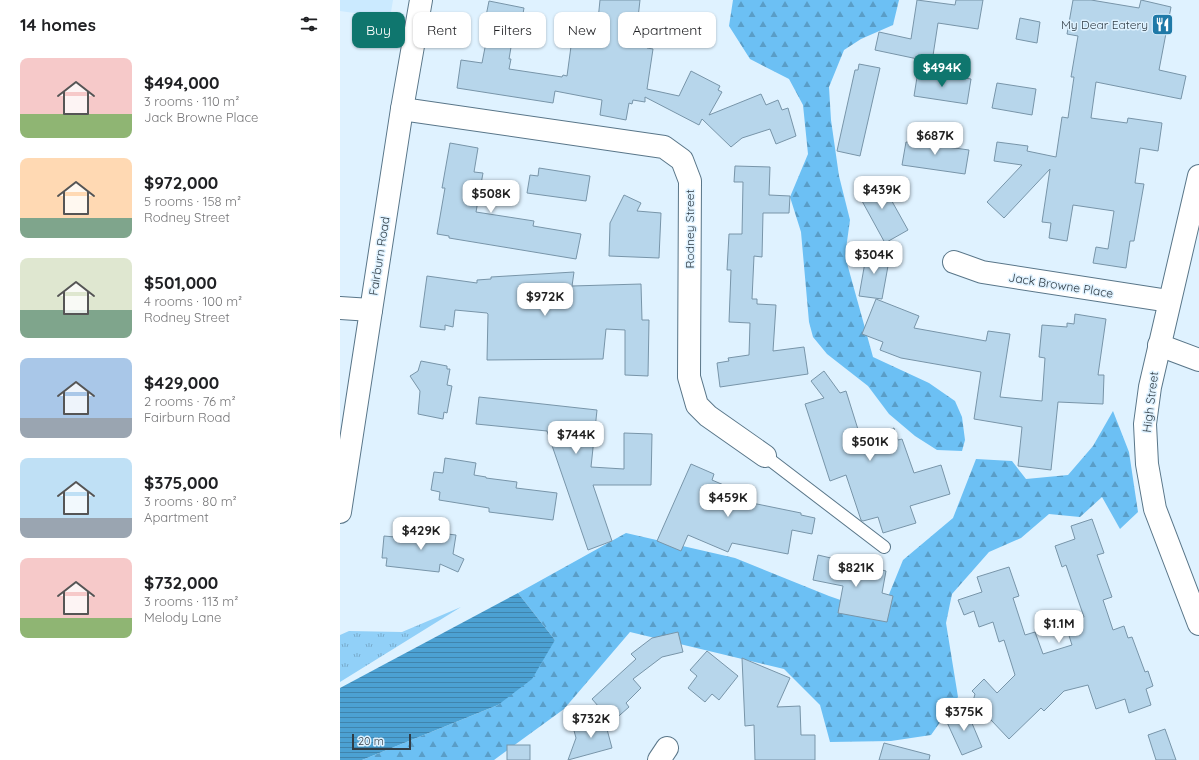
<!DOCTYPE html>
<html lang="en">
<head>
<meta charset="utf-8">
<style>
  body { margin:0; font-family:Quicksand,sans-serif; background:#f2f2f2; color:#202124; height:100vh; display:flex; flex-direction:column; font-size:15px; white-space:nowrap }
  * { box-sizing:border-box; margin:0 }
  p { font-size:13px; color:#757577 }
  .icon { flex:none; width:22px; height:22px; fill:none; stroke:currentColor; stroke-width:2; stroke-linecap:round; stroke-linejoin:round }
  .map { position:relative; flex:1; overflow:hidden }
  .sheet { display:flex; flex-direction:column; background:#fff; width:340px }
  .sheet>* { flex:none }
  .banner { position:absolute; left:12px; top:12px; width:380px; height:36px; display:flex; gap:8px }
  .scale { position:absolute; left:12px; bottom:10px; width:59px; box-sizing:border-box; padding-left:4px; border:2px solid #313d46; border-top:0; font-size:11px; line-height:14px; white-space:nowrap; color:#313d46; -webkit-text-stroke:3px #dff2ff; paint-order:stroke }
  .price { position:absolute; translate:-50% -34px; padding:0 9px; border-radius:8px; background:#fff; color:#222; font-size:13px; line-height:26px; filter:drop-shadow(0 1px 2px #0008) }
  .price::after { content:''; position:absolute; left:50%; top:24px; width:12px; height:9px; margin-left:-6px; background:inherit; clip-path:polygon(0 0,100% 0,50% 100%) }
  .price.selected { background:#0f766e; color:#fff }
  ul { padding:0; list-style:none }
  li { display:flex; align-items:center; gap:12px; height:100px; padding:0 20px }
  li span { display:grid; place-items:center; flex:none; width:112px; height:80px; border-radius:8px; color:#555 }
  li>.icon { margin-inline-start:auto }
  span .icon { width:48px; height:48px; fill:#fffc; stroke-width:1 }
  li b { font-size:17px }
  h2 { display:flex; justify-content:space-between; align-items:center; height:48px; padding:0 20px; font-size:17px }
  .chip { padding:0 14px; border-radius:8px; background:#fff; box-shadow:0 1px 3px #0004; font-size:14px; line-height:36px }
  .chip.selected { background:#0f766e; color:#fff }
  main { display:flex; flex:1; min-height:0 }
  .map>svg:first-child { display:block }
  .built { fill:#cbeaff }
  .grass { fill:url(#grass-tufts) }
  .forest { fill:url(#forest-firs) }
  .water { fill:url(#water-rules) }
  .building { fill:#b7d6eb; stroke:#7895a9 }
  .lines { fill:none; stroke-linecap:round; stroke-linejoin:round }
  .service-casing { stroke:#597689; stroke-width:14 }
  .minor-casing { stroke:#597689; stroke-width:24 }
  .service { stroke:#fff; stroke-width:12 }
  .minor { stroke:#fff; stroke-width:22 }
  .labels { text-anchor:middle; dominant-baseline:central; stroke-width:3; stroke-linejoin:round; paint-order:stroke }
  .poi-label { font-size:12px; fill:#313d46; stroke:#dff2ff; text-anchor:end }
  .street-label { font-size:12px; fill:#313d46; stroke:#dff2ff }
</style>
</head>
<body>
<main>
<section class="sheet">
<h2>14 homes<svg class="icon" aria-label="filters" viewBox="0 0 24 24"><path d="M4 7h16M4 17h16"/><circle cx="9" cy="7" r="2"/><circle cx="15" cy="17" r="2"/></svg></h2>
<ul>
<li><span style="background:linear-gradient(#f6c9c9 70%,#8fb573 0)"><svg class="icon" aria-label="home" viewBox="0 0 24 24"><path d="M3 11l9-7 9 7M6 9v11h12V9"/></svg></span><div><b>$494,000</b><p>3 rooms · 110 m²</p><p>Jack Browne Place</p></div></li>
<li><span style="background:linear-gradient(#ffd9b3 75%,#7fa58c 0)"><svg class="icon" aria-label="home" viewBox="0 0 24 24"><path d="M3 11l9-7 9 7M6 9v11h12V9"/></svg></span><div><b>$972,000</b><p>5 rooms · 158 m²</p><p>Rodney Street</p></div></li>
<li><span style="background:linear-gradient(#dfe7d0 65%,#7fa58c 0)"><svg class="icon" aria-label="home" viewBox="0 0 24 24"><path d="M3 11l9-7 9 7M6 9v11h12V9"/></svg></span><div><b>$501,000</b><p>4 rooms · 100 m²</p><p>Rodney Street</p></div></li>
<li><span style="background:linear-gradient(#a9c7e8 75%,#9aa5b1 0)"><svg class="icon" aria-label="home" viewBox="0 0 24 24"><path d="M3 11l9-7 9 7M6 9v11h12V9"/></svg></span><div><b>$429,000</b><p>2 rooms · 76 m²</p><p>Fairburn Road</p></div></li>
<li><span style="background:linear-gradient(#bfe0f5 75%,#9aa5b1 0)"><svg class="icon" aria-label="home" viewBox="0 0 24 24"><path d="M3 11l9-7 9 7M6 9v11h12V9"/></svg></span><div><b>$375,000</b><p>3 rooms · 80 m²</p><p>Apartment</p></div></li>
<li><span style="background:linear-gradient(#f6c9c9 75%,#8fb573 0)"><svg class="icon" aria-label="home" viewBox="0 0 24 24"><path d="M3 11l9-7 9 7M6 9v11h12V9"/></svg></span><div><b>$732,000</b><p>3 rooms · 113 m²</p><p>Melody Lane</p></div></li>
</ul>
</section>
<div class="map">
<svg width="859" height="760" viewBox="0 0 859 760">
  <defs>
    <pattern id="grass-tufts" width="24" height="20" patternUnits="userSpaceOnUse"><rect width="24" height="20" fill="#91d0f8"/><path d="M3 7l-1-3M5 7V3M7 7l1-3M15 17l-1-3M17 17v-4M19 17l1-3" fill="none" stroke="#77aacb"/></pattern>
    <pattern id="forest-firs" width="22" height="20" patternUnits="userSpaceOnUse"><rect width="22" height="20" fill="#6cc0f4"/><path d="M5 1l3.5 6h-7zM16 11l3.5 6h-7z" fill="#599dc7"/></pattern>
    <pattern id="water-rules" width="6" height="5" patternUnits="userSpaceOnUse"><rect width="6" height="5" fill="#4ca1d3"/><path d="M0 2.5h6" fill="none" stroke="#4084ad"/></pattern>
  </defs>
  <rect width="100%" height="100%" fill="#dff2ff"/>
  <path class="built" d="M0 0H53L50 18 0 11Z"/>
  <path class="grass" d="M121 607 0 682V635L9 631 62 632Z"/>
  <g class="forest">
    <path d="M393 0H559L553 25 521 39 504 50 489 87 491 120 499 176 510 220 505 256 533 357 589 383 615 401 622 417 625 440 622 451 597 450 575 436 549 414 528 386 487 354 473 337 469 322 461 232 450 197 468 154 463 105 449 79 410 59 389 26Z"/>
    <path d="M773 411 789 452 798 512 780 529 762 497 740 517 709 514 681 538 649 552 612 594 606 623 618 697 591 735 551 741 490 742 480 705 444 669 290 632 224 709 154 760H22L158 705 215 640 178 593 286 533 395 558 489 596 541 614 563 560 613 518 636 459 672 461 686 479 728 475 753 446Z"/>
  </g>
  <path class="water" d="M178 593 215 640 192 679 158 705 22 760H0V688Z"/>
  <g class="building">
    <path d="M260 0H300L297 27 311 29 307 48 313 49 307 89 339 96 351 71 380 86 378 90 382 92 369 115 421 94 426 105 438 100 442 110 448 108 456 136 436 144 430 129 402 138 391 147 362 119 359 125 305 97V102L293 100 292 104 289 103 286 120 260 115 262 100 215 91 213 103 117 88 121 60 142 63 148 32 143 31 149 1 184 8 181 25 175 24 169 59H171L169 69 222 77 223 75 227 76 235 17 258 20Z"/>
    <path d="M577 0 615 5 616 0H643L638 29 598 23 592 62 535 50 539 32 571 39Z"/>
    <path d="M733 0H751L799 8 801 0 831 7 819 70 846 76 841 99 756 82 751 118 787 123 788 118 822 123 818 151 800 148 795 183 804 184 794 241H790L786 268 753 263 756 247 768 249 774 211 733 205 727 241 709 238 711 223 702 222 710 169 664 218 647 202 682 165 654 161 657 142 688 146 687 151 716 157 722 117 728 118 734 77H731L738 36 727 34Z"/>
    <path d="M680 18 700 22 697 43 676 39Z"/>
    <path d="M519 64 540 68 520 156 497 151 515 70H518Z"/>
    <path d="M578 71 631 79 627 104 574 96Z"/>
    <path d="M657 83 696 89 692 115 652 108Z"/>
    <path d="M574 137 594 139 593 145 629 150 625 174 562 165 566 142 573 143Z"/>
    <path d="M110 143 138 148 134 172 143 173 136 212 194 221 193 226 241 234 236 259 109 238V236L97 234 105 188H102Z"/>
    <path d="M395 166 430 167 429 195 450 196 449 213H423L422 257 414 256 412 299H417V304L436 305 433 351 464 347 468 374 380 387 377 363 389 361 388 358 409 355 410 323 389 322 391 270H387L389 234H402L403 182H394Z"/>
    <path d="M199 168 250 176 246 201 187 193 190 175 198 176Z"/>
    <path d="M539 178 568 230 545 243 516 190Z"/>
    <path d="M284 195 301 203 297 211 321 213 319 258 269 256 270 223Z"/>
    <path d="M527 251 550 255 542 299 519 296Z"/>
    <path d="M234 272 232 286 301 284 302 320H309L308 376 285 375V330L266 329 263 359 147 360 148 314 147 313 115 310 113 327 105 325V330L80 327 87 276 137 283V280L151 279V277Z"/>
    <path d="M536 299 579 316 574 328 646 341 648 331 670 334 660 397 702 401 705 358 699 357 702 325 727 327V323L734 324 735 314 766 319 758 375H764L763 404 718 402 711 470 678 466 682 427 634 419 641 372 561 358 540 350 543 342 522 334Z"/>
    <path d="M81 361 107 366V369H110L107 385 112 386 107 413 104 412 103 419 78 414 80 391 70 376 78 371Z"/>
    <path d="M484 371 500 393 506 391 521 439 554 428 558 440 562 439 574 473 601 465 610 494 570 506 576 523 543 533 538 517 523 521 521 520 506 475 490 481 465 404 484 398 471 381Z"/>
    <path d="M139 397 257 410 251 467 284 469V433L312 434 311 485H253L272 541 248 550 207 431 136 424Z"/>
    <path d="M105 458 136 463 134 475 146 477V478L177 482 176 488 217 493 213 520 149 512V508L99 500 100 492 91 490 94 472 103 473Z"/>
    <path d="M351 464 374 474 372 480 414 498 412 503 461 513V515L475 518 472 534 452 530 448 554 392 543 388 552 348 535 341 551 317 541Z"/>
    <path d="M752 519 764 553 757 555 772 597 763 600 773 630 784 626 788 638 792 637 805 672 808 671 813 686 806 689 811 705 789 713 785 699 756 709 748 685 724 691 704 711 701 708 669 739 633 701 635 694 632 691 644 679 657 693 675 675 664 640 659 642 653 622 639 627 634 611 624 615 618 600 642 592 637 577 669 567 679 596 673 598 685 635 695 632 703 654 732 645 725 623 744 617 726 565 722 567 715 546 735 539 731 526Z"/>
    <path d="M56 528 116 535 113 554 124 559 118 572 100 564 99 572 46 566 47 558H42L44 536 55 537Z"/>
    <path d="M478 555 546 571 542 593 553 596 547 622 498 613 503 586 473 580Z"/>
    <path d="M338 632 343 652 322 657 293 679 301 688 286 703 289 707 272 722 252 699 296 659 291 654 312 638Z"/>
    <path d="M367 651 398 676 379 700 372 694 365 702 348 688 357 676 350 670Z"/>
    <path d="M402 658 450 678 437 707 460 706 461 735H475V760H415L414 725 405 726Z"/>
    <path d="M626 709 642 747 622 755 605 718Z"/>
    <path d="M264 718 272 748 228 760 236 738 233 727Z"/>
    <path d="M825 729 836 760H816L808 735Z"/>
    <path d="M544 743 590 755 589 760H539Z"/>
    <rect x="167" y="745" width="23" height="15"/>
  </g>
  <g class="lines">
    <defs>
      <path id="service" d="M425 456 544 547"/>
      <g id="minor">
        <path d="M62 109 324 147 342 160 350 181 349 377 357 405 368 416 425 456"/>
        <path d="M859 176 810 387 805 424 807 464 815 509 859 624"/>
        <path d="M614 262 642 272 829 301"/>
        <path d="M0 308 31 310"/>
        <path d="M819 345 859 360"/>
        <path d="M0 512 62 109 81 0"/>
        <path d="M319 760 327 748"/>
      </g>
    </defs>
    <use href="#service" class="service-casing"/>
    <use href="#minor" class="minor-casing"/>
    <use href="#service" class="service"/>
    <use href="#minor" class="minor"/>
  </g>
  <defs>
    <symbol id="restaurant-square" viewBox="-11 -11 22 22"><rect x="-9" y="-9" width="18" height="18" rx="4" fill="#1f79a7" stroke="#dff2ff"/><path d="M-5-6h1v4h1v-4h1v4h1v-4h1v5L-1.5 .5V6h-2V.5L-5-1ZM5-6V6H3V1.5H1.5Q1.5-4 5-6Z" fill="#fff"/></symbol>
  </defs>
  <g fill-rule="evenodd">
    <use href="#restaurant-square" x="810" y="12" width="25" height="25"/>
  </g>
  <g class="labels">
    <g class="poi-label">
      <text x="808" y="24">My Dear Eatery</text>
    </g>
    <g class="street-label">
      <text transform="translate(349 229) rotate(-90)">Rodney Street</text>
      <text transform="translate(39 256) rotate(-81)">Fairburn Road</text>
      <text transform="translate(721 285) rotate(9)">Jack Browne Place</text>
      <text transform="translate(810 402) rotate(-83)">High Street</text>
    </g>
  </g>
</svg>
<div class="scale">20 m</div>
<b class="price selected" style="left:602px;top:88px">$494K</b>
<b class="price" style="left:595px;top:156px">$687K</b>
<b class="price" style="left:542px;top:210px">$439K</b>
<b class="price" style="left:151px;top:214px">$508K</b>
<b class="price" style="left:534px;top:275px">$304K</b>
<b class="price" style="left:205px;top:317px">$972K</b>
<b class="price" style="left:236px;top:455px">$744K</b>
<b class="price" style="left:530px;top:462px">$501K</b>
<b class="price" style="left:388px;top:518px">$459K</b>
<b class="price" style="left:81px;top:551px">$429K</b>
<b class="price" style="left:516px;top:588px">$821K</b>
<b class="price" style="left:719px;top:644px">$1.1M</b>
<b class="price" style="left:624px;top:732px">$375K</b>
<b class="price" style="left:251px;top:739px">$732K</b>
<div class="banner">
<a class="chip selected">Buy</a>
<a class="chip">Rent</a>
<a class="chip">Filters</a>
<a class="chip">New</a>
<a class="chip">Apartment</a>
</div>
</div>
</main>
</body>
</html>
